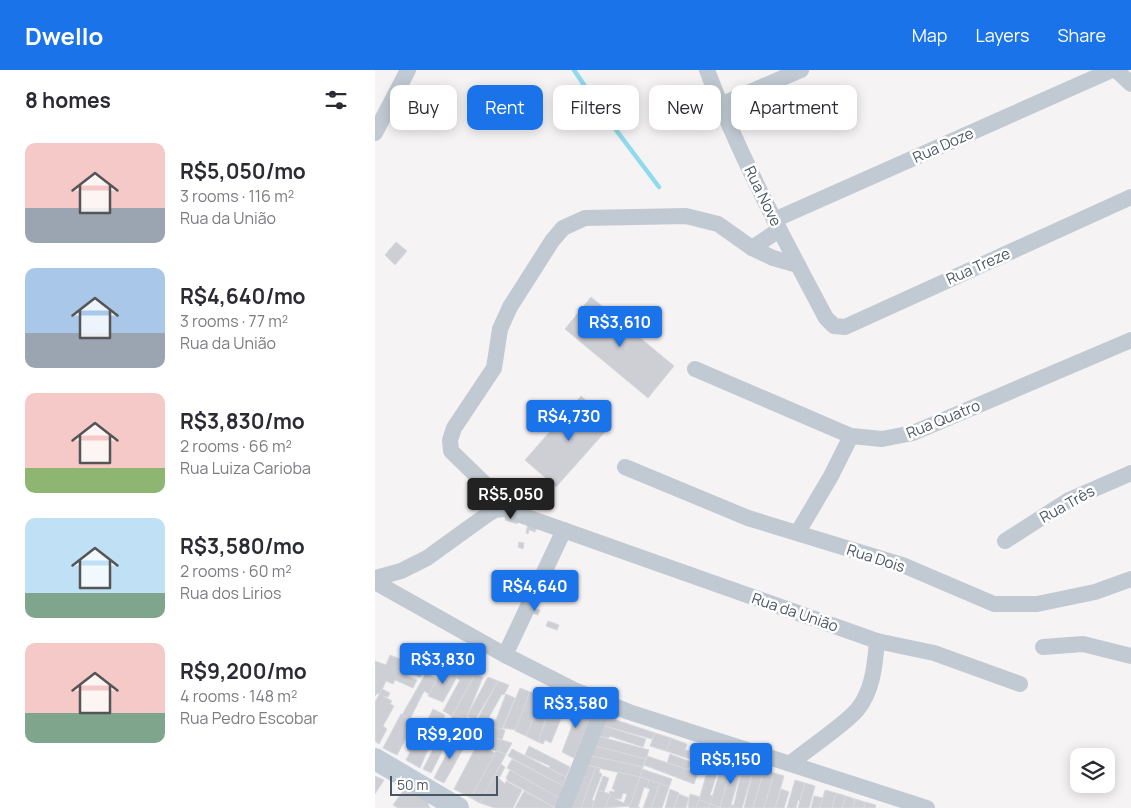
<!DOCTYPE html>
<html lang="en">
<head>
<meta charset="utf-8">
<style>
  body { margin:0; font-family:Manrope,sans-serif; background:#f2f2f3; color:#2b2b33; height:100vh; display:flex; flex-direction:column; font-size:19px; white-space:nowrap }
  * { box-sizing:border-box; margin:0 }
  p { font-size:16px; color:#7c7c81 }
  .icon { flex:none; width:28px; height:28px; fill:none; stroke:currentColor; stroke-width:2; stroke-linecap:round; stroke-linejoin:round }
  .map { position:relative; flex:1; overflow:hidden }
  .side { display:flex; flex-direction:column; background:#fff; width:375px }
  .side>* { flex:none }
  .top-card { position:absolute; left:15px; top:15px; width:475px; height:45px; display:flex; gap:10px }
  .controls { position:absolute; left:695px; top:678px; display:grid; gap:10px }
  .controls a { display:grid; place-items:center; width:45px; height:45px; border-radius:10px; background:#fff; box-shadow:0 2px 12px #0003; font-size:25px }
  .scale { position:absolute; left:15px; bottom:12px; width:108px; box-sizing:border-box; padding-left:5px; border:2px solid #4a5661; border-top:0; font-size:14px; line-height:18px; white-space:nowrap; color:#4a5661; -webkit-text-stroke:4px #fff; paint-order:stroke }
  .price { position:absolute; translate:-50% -42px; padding:0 11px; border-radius:5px; background:#1a73e8; color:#fff; font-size:16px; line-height:32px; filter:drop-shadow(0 1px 2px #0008) }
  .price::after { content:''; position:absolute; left:50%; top:30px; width:15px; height:11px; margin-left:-8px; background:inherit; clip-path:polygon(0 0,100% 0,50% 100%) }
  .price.selected { background:#222; color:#fff }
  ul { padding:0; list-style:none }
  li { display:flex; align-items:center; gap:15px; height:125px; padding:0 25px }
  li span { display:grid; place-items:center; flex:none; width:140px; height:100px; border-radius:10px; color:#555 }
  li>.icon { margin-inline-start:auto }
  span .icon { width:60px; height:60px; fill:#fffc; stroke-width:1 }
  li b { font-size:21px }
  h2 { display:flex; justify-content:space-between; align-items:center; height:60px; padding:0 25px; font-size:21px }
  .pill { padding:0 18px; border-radius:10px; background:#fff; box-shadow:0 2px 12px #0003; font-size:18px; line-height:45px }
  .pill.selected { background:#1a73e8; color:#fff }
  header { display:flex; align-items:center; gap:30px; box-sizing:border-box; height:70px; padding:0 25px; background:#1a73e8; color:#fff }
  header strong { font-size:24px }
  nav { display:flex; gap:28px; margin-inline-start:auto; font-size:18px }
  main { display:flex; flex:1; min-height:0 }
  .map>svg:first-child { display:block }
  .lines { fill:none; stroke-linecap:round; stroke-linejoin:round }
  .stream { stroke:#90daee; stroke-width:4.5 }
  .building { fill:#cdcfd5; stroke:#d7d9de; fill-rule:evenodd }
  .street { stroke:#c1cad2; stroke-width:16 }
  .secondary { stroke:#c1cbd6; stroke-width:22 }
  .labels { text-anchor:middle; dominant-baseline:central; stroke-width:5; stroke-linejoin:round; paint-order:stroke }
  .street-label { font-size:15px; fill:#4a5661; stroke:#fff }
</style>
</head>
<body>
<header>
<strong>Dwello</strong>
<nav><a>Map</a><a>Layers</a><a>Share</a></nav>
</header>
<main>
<section class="side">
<h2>8 homes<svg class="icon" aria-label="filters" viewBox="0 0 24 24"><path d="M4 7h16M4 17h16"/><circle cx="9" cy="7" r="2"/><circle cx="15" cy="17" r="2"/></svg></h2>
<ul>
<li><span style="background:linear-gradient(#f6c9c9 65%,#9aa5b1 0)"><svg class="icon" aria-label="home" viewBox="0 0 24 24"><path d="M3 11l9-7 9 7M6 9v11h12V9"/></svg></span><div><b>R$5,050/mo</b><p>3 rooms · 116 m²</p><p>Rua da União</p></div></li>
<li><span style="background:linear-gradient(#a9c7e8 65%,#9aa5b1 0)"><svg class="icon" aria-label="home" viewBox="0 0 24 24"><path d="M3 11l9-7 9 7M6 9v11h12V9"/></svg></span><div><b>R$4,640/mo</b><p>3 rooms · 77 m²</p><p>Rua da União</p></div></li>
<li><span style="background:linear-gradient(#f6c9c9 75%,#8fb573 0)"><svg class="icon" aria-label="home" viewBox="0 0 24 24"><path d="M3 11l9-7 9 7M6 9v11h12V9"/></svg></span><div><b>R$3,830/mo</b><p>2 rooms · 66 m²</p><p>Rua Luiza Carioba</p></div></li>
<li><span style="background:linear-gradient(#bfe0f5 75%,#7fa58c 0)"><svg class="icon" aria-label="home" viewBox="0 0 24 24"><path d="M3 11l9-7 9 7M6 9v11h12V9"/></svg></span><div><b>R$3,580/mo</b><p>2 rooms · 60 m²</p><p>Rua dos Lirios</p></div></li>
<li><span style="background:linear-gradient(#f6c9c9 70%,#7fa58c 0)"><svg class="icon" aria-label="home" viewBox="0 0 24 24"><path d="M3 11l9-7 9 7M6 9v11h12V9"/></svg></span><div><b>R$9,200/mo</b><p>4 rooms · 148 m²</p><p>Rua Pedro Escobar</p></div></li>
</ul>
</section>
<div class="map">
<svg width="756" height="738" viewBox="0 0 756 738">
  <rect width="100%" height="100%" fill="#f5f3f3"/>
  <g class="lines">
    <path class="stream" d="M199 0 226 40 284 117"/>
  </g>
  <g class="building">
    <path d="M21 172 32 181 20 195 10 185Z"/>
    <path d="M216 227 299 296 273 328 190 259Z"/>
    <path d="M206 326 237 354 181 417 150 390Z"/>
    <path d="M103 414 112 417 106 424 98 420Z"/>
    <path d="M131 446 143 450 142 454 130 450Z"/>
    <path d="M153 453 162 457 160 462 154 460 153 464 151 463Z"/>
    <path d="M144 472 149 473 148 479 143 477Z"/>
    <path d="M158 538 165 540 163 545 156 543Z"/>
    <path d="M173 551 184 555 182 560 171 556Z"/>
    <path d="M29 580 54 590 45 607 32 600 37 589 35 588 30 597 31 598 28 604 42 610 38 618 20 610 18 614 11 611 5 624 3 623 0 626V591L11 595 15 585 25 589Z"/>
    <path d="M68 597 83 605 68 632 53 626Z"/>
    <path d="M86 599 100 604 77 646 68 641 85 610 81 608Z"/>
    <path d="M51 603 62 609 54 624 49 621 35 649 27 645Z"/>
    <path d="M100 604 108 607 92 646 91 648 78 645Z"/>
    <path d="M113 607 123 611 100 650 92 646Z"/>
    <path d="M123 611 134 615 129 625 127 624 113 649 117 651 115 656 102 650Z"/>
    <path d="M145 618 155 622 141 660 128 658Z"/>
    <path d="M7 619 15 623 13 627 8 626 17 631 15 634 19 636 8 656 12 659 4 674 0 671V632Z"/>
    <path d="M155 622 168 626 151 666 140 661Z"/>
    <path d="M131 624 140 628 127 659 115 656 118 649 121 650Z"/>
    <path d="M166 629 176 633 163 672 151 666Z"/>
    <path d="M179 629 192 634 176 673 170 670 168 674 163 672Z"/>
    <path d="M192 634 217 643 199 688 187 682 200 648 188 644Z"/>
    <path d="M58 639 70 645 64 657 52 651Z"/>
    <path d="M26 644 40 652 22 685 8 678Z"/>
    <path d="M78 645 130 660 127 670 73 654Z"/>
    <path d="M226 645 280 663 277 669 223 654Z"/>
    <path d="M73 654 90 659 87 670 66 665Z"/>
    <path d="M223 654 271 669 268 677 234 666V668L219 665Z"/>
    <path d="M92 660 127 670 137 673 131 684 89 671Z"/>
    <path d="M46 662 53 666 49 674 54 677 45 698 31 690 35 682 32 680 38 668 41 669Z"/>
    <path d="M60 663 80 668 75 681 69 678 56 703 48 699 61 674 55 671Z"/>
    <path d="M280 663 296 668 291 681 275 676Z"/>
    <path d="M219 665 274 680 271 689 216 675Z"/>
    <path d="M80 668 92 672 69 713 59 708Z"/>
    <path d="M296 668 312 674 310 680 314 681 316 676 331 681 327 693 291 681Z"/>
    <path d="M102 675 120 683 96 728 79 719Z"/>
    <path d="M216 675 271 689 268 697 212 685Z"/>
    <path d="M154 676 195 697 191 707 174 698 175 696 150 685Z"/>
    <path d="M137 679 191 707 188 716 133 686Z"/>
    <path d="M121 681 131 684 105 733 96 728Z"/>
    <path d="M295 684 316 692 313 700 292 693Z"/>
    <path d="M212 685 268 697 265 707 209 695Z"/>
    <path d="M272 686 323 703 319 714 269 695Z"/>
    <path d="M349 688 358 691 345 737 335 734Z"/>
    <path d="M137 689 188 716 184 728 132 698Z"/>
    <path d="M358 691 368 694 355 738H348L345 737Z"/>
    <path d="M126 694 130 697 125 707 120 705Z"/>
    <path d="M368 694 379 697 367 738H355L356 735H359Z"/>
    <path d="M211 695 221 697 206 738H195Z"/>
    <path d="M334 695 344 698 335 725 338 726 335 734 324 730Z"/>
    <path d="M221 697 225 698 224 702 227 704 217 730 219 731 217 738H206Z"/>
    <path d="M379 697 389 700 378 738H369Z"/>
    <path d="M267 699 297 709 294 717 265 707Z"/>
    <path d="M135 700 184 728 181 738 133 711 131 708Z"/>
    <path d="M389 700 399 703 389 738H378Z"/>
    <path d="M243 702 265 707 255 736 230 738 235 721 239 722 240 720 237 719ZM248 723 252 724 249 733 240 729H246Z"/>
    <path d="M399 703 409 706 400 738H389Z"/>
    <path d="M120 705 130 714 131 711 147 720 138 738H120L105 733Z"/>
    <path d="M0 706 9 710 0 724Z"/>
    <path d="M228 706 234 708 229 722 223 720Z"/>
    <path d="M265 707 274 710 272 718 269 717 263 737 265 738H254Z"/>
    <path d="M274 710 285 713 276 738H268L275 719 272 718Z"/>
    <path d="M420 710 430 713 425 731 423 730 421 738H412Z"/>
    <path d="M285 713 294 717 287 738H276Z"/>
    <path d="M430 713 440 716 434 738H423Z"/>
    <path d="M30 718 52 731 55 738H23L18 735Z"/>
    <path d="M295 719 304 723 299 738H290Z"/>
    <path d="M406 719 414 722 409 738H400Z"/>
    <path d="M223 720 235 724 230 738H217Z"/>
    <path d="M450 720 461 723 457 738H445Z"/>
    <path d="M149 721 171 733 180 738H140Z"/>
    <path d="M461 723 471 726 467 738H457Z"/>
    <path d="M304 724 314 728 311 738H299Z"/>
    <path d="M315 724 325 727 321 738H313Z"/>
    <path d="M439 726 448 728 445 738H436Z"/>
    <path d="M471 726 480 729 478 738H467Z"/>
    <path d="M480 729 490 732 489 738H478Z"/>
    <path d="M324 730 335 734 333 738H321Z"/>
    <path d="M490 732 501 735 500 738H489Z"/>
    <path d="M335 734 345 737V738H333Z"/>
  </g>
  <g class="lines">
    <g class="street">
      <path d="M332 0C364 86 408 167 451 248L459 256 470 257 756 127"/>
      <path d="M741 0 756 14"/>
      <path d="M345 35 426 0"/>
      <path d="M0 63 33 0"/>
      <path d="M399 150 737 0"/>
      <path d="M377 178 404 160"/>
      <path d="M320 299 476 366 507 369 538 363 756 270"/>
      <path d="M250 397 373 448 530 496 619 534H662L720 522 756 509"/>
      <path d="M129 439 112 416 76 381 75 370 79 358 119 298 125 259 135 237 177 171 188 158 210 148 311 146 343 154 377 178 398 188 423 195"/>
      <path d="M423 462 456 406 476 366"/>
      <path d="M630 471 694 430 756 403"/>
      <path d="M0 508 26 501 52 488 113 444 120 440 129 439 502 571C500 594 498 621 482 640 468 656 434 678 416 693"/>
      <path d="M0 512 130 585 199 620 254 642 552 738"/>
      <path d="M502 571 559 583 645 614"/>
      <path d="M668 577 708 574 756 586"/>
      <path d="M130 585 189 460"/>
      <path d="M188 738 230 632"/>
    </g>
    <path class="secondary" d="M0 689 83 738"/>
  </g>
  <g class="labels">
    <g class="street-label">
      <text transform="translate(568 75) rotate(-24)">Rua Doze</text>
      <text transform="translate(388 126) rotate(64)">Rua Nove</text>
      <text transform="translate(603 196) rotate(-24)">Rua Treze</text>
      <text transform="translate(568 349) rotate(-22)">Rua Quatro</text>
      <text transform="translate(692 434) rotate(-29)">Rua Três</text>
      <text transform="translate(501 488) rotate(18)">Rua Dois</text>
      <text transform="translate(420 542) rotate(19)">Rua da União</text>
    </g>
  </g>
</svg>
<div class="controls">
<a><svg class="icon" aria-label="layers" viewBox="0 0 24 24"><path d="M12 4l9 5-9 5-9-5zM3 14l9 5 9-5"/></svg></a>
</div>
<div class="scale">50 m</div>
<b class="price" style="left:245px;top:278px">R$3,610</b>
<b class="price" style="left:194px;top:372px">R$4,730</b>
<b class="price selected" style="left:136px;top:450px">R$5,050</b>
<b class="price" style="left:160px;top:542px">R$4,640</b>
<b class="price" style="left:68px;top:615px">R$3,830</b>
<b class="price" style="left:201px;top:659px">R$3,580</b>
<b class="price" style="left:75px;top:690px">R$9,200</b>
<b class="price" style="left:356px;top:715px">R$5,150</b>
<div class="top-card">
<a class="pill">Buy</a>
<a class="pill selected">Rent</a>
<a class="pill">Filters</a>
<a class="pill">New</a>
<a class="pill">Apartment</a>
</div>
</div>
</main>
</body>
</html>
